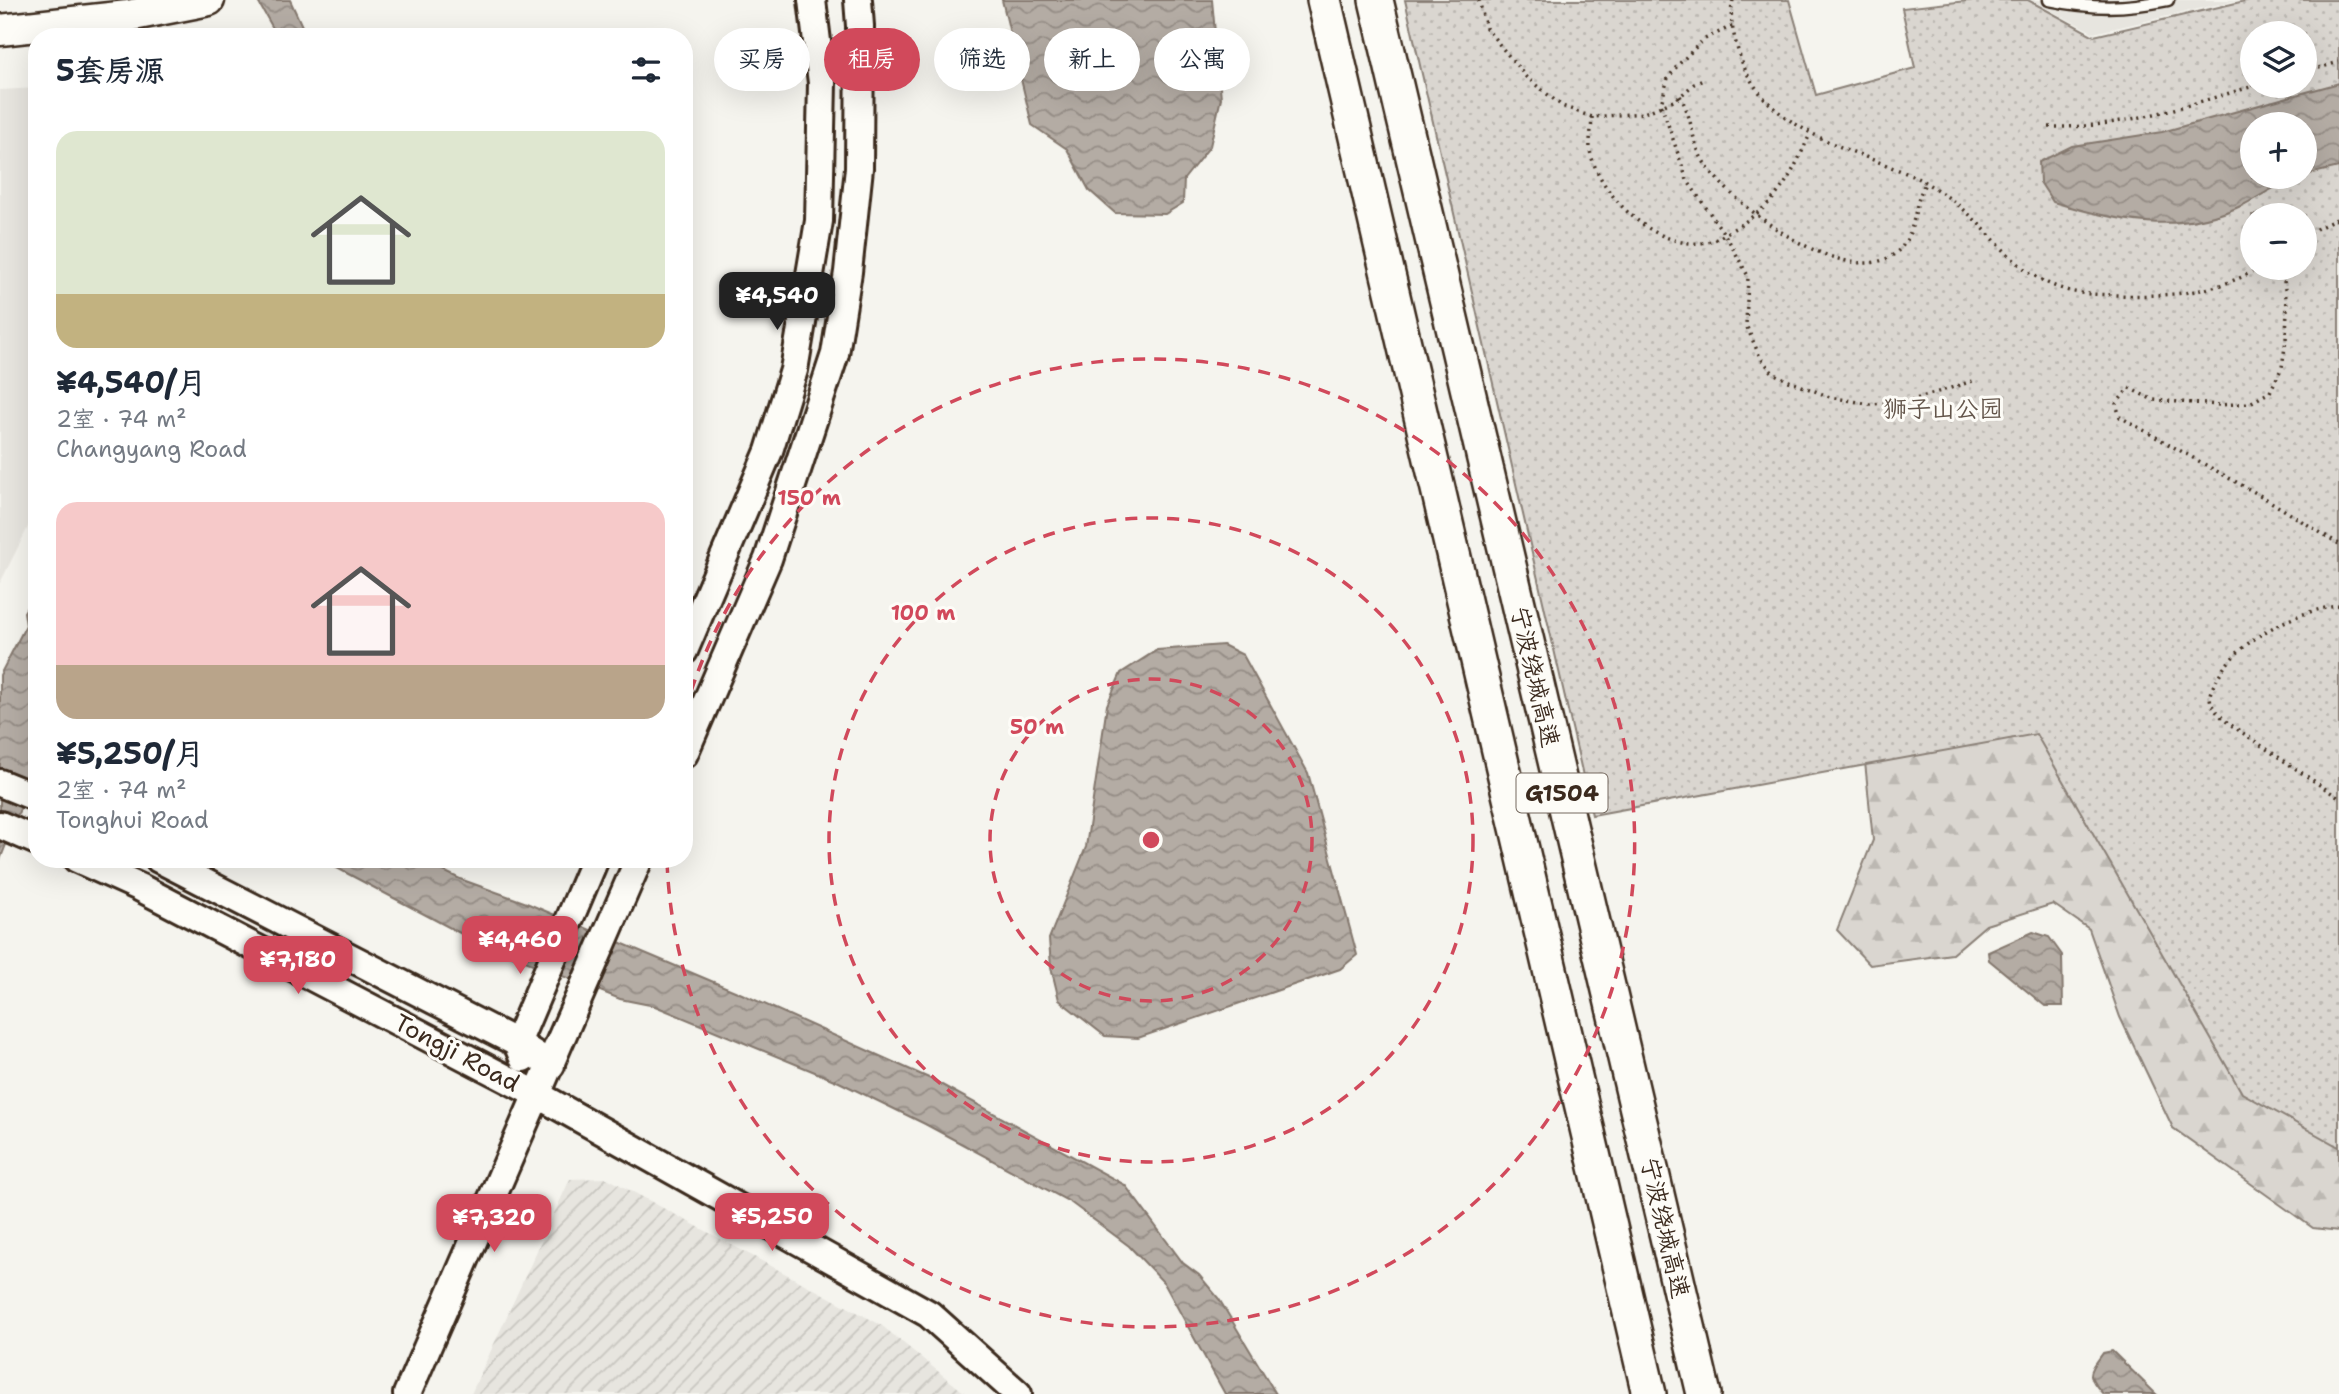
<!DOCTYPE html>
<html lang="zh">
<head>
<meta charset="utf-8">
<style>
  body { margin:0; font-family:"Shantell Sans","LXGW WenKai TC",sans-serif; background:#f6f6f7; color:#1f2937; height:100vh; display:flex; flex-direction:column; font-size:26px; white-space:nowrap }
  * { box-sizing:border-box; margin:0 }
  p { font-size:23px; color:#747a83 }
  .icon { flex:none; width:38px; height:38px; fill:none; stroke:currentColor; stroke-width:2; stroke-linecap:round; stroke-linejoin:round }
  .map { position:relative; flex:1; overflow:hidden }
  .details { position:absolute; left:28px; top:28px; width:665px; height:840px; display:flex; flex-direction:column; background:#fff; border-radius:28px; box-shadow:0 7px 28px #0002 }
  .details>* { flex:none }
  .hud { position:absolute; left:714px; top:28px; width:665px; height:63px; display:flex; gap:14px }
  .buttons { position:absolute; left:2240px; top:21px; display:grid; gap:14px }
  .buttons a { display:grid; place-items:center; width:77px; height:77px; border-radius:50%; background:#fff; box-shadow:0 7px 28px #0002; font-size:35px }
  .price { position:absolute; translate:-50% -60px; padding:0 16px; border-radius:14px; background:#d1495b; color:#fff; font-size:23px; line-height:46px; filter:drop-shadow(0 2px 4px #0008) }
  .price::after { content:''; position:absolute; left:50%; top:42px; width:21px; height:16px; margin-left:-10px; background:inherit; clip-path:polygon(0 0,100% 0,50% 100%) }
  .price.selected { background:#222; color:#fff }
  ul { padding:0; list-style:none }
  li { display:grid; align-content:center; gap:14px; height:371px; padding:0 28px }
  li span { display:grid; place-items:center; height:217px; border-radius:21px; color:#555 }
  li>.icon { margin-inline-start:auto }
  span .icon { width:126px; height:126px; fill:#fffc; stroke-width:1 }
  li b { font-size:30px }
  h2 { display:flex; justify-content:space-between; align-items:center; height:84px; padding:0 28px; font-size:30px }
  .chip { padding:0 24px; border-radius:32px; background:#fff; box-shadow:0 7px 28px #0002; font-size:24px; line-height:63px }
  .chip.selected { background:#d1495b; color:#fff }
  .map>svg:first-child { display:block }
  .built { fill:#e7e5df }
  .industrial { fill:url(#industrial-furrows) }
  .forest { fill:url(#forest-firs); stroke:#8a8077; stroke-width:2 }
  .park { fill:url(#park-dots); stroke:#8a8077; stroke-width:2; fill-rule:evenodd }
  .water { fill:url(#water-waves); stroke:#84786e; stroke-width:2 }
  .lines { fill:none; stroke-linecap:round; stroke-linejoin:round }
  .lane-casing { stroke:#3b2a1e; stroke-width:15 }
  .secondary-casing { stroke:#3b2a1e; stroke-width:32 }
  .primary-casing { stroke:#3b2a1e; stroke-width:35 }
  .highway-casing { stroke:#3b2a1e; stroke-width:38 }
  .path { stroke:#3b2a1e; stroke-width:3.5; stroke-dasharray:2 5; stroke-linecap:butt }
  .lane { stroke:#fdfcf7; stroke-width:10 }
  .secondary { stroke:#fdfcf7; stroke-width:26 }
  .primary { stroke:#fdfcf7; stroke-width:30 }
  .highway { stroke:#fdfcf7; stroke-width:33 }
  .ring { fill:none; stroke:#d1495b; stroke-width:3.5; stroke-dasharray:12 9 }
  .labels { text-anchor:middle; dominant-baseline:central; stroke-width:6; stroke-linejoin:round; paint-order:stroke }
  .shield { fill:#fdfcf7; stroke:#75695f; stroke-width:2 }
  .shield-label { font-size:23px; font-weight:bold; fill:#3b2a1e }
  .park-label { font-size:24px; fill:#63554a; stroke:#fdfcf7 }
  .street-label { font-size:24px; fill:#3b2a1e; stroke:#fdfcf7 }
  .centre { fill:#d1495b; stroke:#fdfcf7; stroke-width:3.5 }
  .ring-label { font-size:21px; text-anchor:middle; font-weight:bold; fill:#d1495b; stroke:#fdfcf7; stroke-width:6; stroke-linejoin:round; paint-order:stroke }
</style>
</head>
<body>
<div class="map">
<svg width="2339" height="1394" viewBox="0 0 2339 1394">
  <defs>
    <pattern id="industrial-furrows" width="10" height="10" patternUnits="userSpaceOnUse" patternTransform="scale(1.75)"><rect width="10" height="10" fill="#e7e5df"/><path d="M-1 1l2-2M0 10L10 0M9 11l2-2" fill="none" stroke="#c7c5bf"/></pattern>
    <pattern id="forest-firs" width="22" height="20" patternUnits="userSpaceOnUse" patternTransform="scale(1.75)"><rect width="22" height="20" fill="#dad6d0"/><path d="M5 1l3.5 6h-7zM16 11l3.5 6h-7z" fill="#bcb8b2"/></pattern>
    <pattern id="park-dots" width="8" height="8" patternUnits="userSpaceOnUse" patternTransform="scale(1.75)"><rect width="8" height="8" fill="#dad6d0"/><path d="M2 2h.1M6 6h.1" fill="none" stroke="#bcb8b2" stroke-width="1.8" stroke-linecap="round"/></pattern>
    <pattern id="water-waves" width="16" height="10" patternUnits="userSpaceOnUse" patternTransform="scale(1.75)"><rect width="16" height="10" fill="#b4aca4"/><path d="M0 5q4-4 8 0t8 0" fill="none" stroke="#948c85"/></pattern>
  </defs>
  <rect width="100%" height="100%" fill="#f5f4ee"/>
  <filter id="ink" filterUnits="userSpaceOnUse"><feTurbulence type="fractalNoise" baseFrequency=".0143" numOctaves="2"/><feDisplacementMap in="SourceGraphic" scale="14" xChannelSelector="R" yChannelSelector="G"/><feConvolveMatrix kernelMatrix="1 2 1 2 8 2 1 2 1" color-interpolation-filters="sRGB"/></filter>
  <g filter="url(#ink)">
    <g class="built">
      <path d="M2031 0H2238L2094 33Z"/>
      <path d="M37 88V509L0 583V90Z"/>
    </g>
    <path class="industrial" d="M607 1178 881 1325 966 1394H471L570 1179Z"/>
    <path class="forest" d="M2339 575V1231L2313 1228 2173 1128 2120 1017 2089 929 2053 904 1986 925 1952 954 1870 965 1837 930 1873 840 1862 733Z"/>
    <path class="park" d="M1405 0H1789L1816 95 1915 68 1902 8 1976 0H2028L2094 36 2249 0H2339V1147L2242 1093 2036 734 1592 815ZM2252 33H2305V86H2252ZM2252 124H2305V177H2252ZM2252 215H2305V268H2252Z"/>
    <g class="water">
      <path d="M257 0H290L307 37H278Z"/>
      <path d="M1002 0H1212L1221 98 1210 146 1184 179 1183 203 1165 214 1115 213 1089 190 1067 149 1032 125Z"/>
      <path d="M2339 83V167L2305 175V124H2252V177H2298L2290 179C2274 187 2259 197 2243 205 2178 236 2118 221 2053 202L2040 182 2039 162 2072 146 2162 132Z"/>
      <path d="M37 591V765L0 860V675L26 625 24 612Z"/>
      <path d="M1223 645 1243 655 1308 773 1357 955 1340 969 1138 1038 1105 1036 1059 1000 1051 967 1049 939 1086 847 1107 705 1121 673 1157 650Z"/>
      <path d="M320 859H419L460 879 524 902 742 994 931 1079 1125 1185 1183 1263 1199 1275 1219 1299 1276 1394H1225L1164 1283 1129 1246 1070 1202 925 1124 839 1082 655 1006 620 999 475 941Z"/>
      <path d="M2033 932 2049 937 2062 955 2063 1006H2045L1989 960 1988 952Z"/>
      <path d="M2112 1351 2156 1394H2103C2086 1374 2088 1374 2103 1353Z"/>
    </g>
    <g class="lines">
      <defs>
        <path id="lane" d="M2049 0C2093 9 2124 9 2168 0"/>
        <g id="secondary">
          <path d="M684 651 769 451 794 370 819 221 822 83 812 0"/>
          <path d="M684 754 768 559 835 354 848 272 859 168 860 26 858 0"/>
          <path d="M0 783 37 798"/>
          <path d="M0 825 37 841"/>
          <path d="M77 859 139 887 538 1095 929 1314 1018 1394"/>
          <path d="M159 859 517 1043 551 1065"/>
          <path d="M523 1058 517 1043 595 859"/>
          <path d="M407 1394 639 859"/>
        </g>
        <path id="primary" d="M0 30 128 16 209 0"/>
        <g id="highway">
          <path d="M1324 0 1649 1394"/>
          <path d="M1376 0 1704 1394"/>
        </g>
      </defs>
      <use href="#lane" class="lane-casing"/>
      <use href="#secondary" class="secondary-casing"/>
      <use href="#primary" class="primary-casing"/>
      <use href="#highway" class="highway-casing"/>
      <g class="path">
        <path d="M1479 0 1486 28 1526 77 1562 106 1592 117 1644 113 1676 100 1694 84 1703 80"/>
        <path d="M1733 0C1729 16 1733 32 1737 47 1758 128 1842 145 1908 174 1923 180 1936 189 1949 198 1991 227 2011 273 2063 289 2080 295 2098 294 2116 295 2166 297 2215 294 2259 268"/>
        <path d="M1732 26 1703 40 1678 65 1668 78 1661 104 1687 180 1729 241 1748 276 1746 325 1760 357 1773 373 1789 381 1830 397 1869 404 1906 402 1976 380"/>
        <path d="M2305 72 2339 62"/>
        <path d="M1680 96C1694 120 1690 142 1706 165 1733 206 1861 304 1904 244 1916 227 1914 202 1925 184"/>
        <path d="M1592 117C1592 128 1588 144 1591 155 1603 200 1662 255 1711 241 1719 239 1727 232 1735 228 1779 202 1790 179 1810 134"/>
        <path d="M2049 127C2119 129 2187 105 2254 86"/>
        <path d="M2305 238 2316 229 2339 218"/>
        <path d="M2280 268 2283 273 2287 306 2286 340 2282 367 2270 392 2250 403 2220 405 2153 400 2129 388 2116 404 2120 417 2263 497 2339 544"/>
        <path d="M2339 606C2296 610 2235 641 2216 681 2214 685 2210 691 2210 696 2210 708 2220 715 2228 723L2339 798"/>
      </g>
      <use href="#lane" class="lane"/>
      <use href="#secondary" class="secondary"/>
      <use href="#primary" class="primary"/>
      <use href="#highway" class="highway"/>
    </g>
  </g>
  <g class="ring">
    <circle cx="1151" cy="840" r="161"/>
    <circle cx="1151" cy="840" r="322"/>
    <path d="M685 711A484 484 0 1 1 667 861"/>
  </g>
  <g class="labels">
    <rect class="shield" x="1516.5" y="773.5" width="91" height="39" rx="5"/>
    <g class="shield-label">
      <text x="1562" y="793">G1504</text>
    </g>
    <g class="park-label">
      <text x="1943" y="409">狮子山公园</text>
    </g>
    <g class="street-label">
      <text transform="translate(1535 677) rotate(77)">宁波绕城高速</text>
      <text transform="translate(457 1053) rotate(28)">Tongji Road</text>
      <text transform="translate(1665 1228) rotate(77)">宁波绕城高速</text>
    </g>
  </g>
  <circle cx="1151" cy="840" r="10" class="centre"/>
  <g class="ring-label">
    <text x="809" y="505">150 m</text>
    <text x="923" y="620">100 m</text>
    <text x="1037" y="734">50 m</text>
  </g>
</svg>
<div class="buttons">
<a><svg class="icon" aria-label="layers" viewBox="0 0 24 24"><path d="M12 4l9 5-9 5-9-5zM3 14l9 5 9-5"/></svg></a>
<a>+</a>
<a>−</a>
</div>
<b class="price selected" style="left:777px;top:332px">¥4,540</b>
<b class="price" style="left:520px;top:976px">¥4,460</b>
<b class="price" style="left:298px;top:996px">¥7,180</b>
<b class="price" style="left:772px;top:1253px">¥5,250</b>
<b class="price" style="left:494px;top:1254px">¥7,320</b>
<div class="hud">
<a class="chip">买房</a>
<a class="chip selected">租房</a>
<a class="chip">筛选</a>
<a class="chip">新上</a>
<a class="chip">公寓</a>
</div>
<section class="details">
<h2>5套房源<svg class="icon" aria-label="filters" viewBox="0 0 24 24"><path d="M4 7h16M4 17h16"/><circle cx="9" cy="7" r="2"/><circle cx="15" cy="17" r="2"/></svg></h2>
<ul>
<li><span style="background:linear-gradient(#dfe7d0 75%,#c2b280 0)"><svg class="icon" aria-label="home" viewBox="0 0 24 24"><path d="M3 11l9-7 9 7M6 9v11h12V9"/></svg></span><div><b>¥4,540/月</b><p>2室 · 74 m²</p><p>Changyang Road</p></div></li>
<li><span style="background:linear-gradient(#f6c9c9 75%,#b9a48a 0)"><svg class="icon" aria-label="home" viewBox="0 0 24 24"><path d="M3 11l9-7 9 7M6 9v11h12V9"/></svg></span><div><b>¥5,250/月</b><p>2室 · 74 m²</p><p>Tonghui Road</p></div></li>
</ul>
</section>
</div>
</body>
</html>
